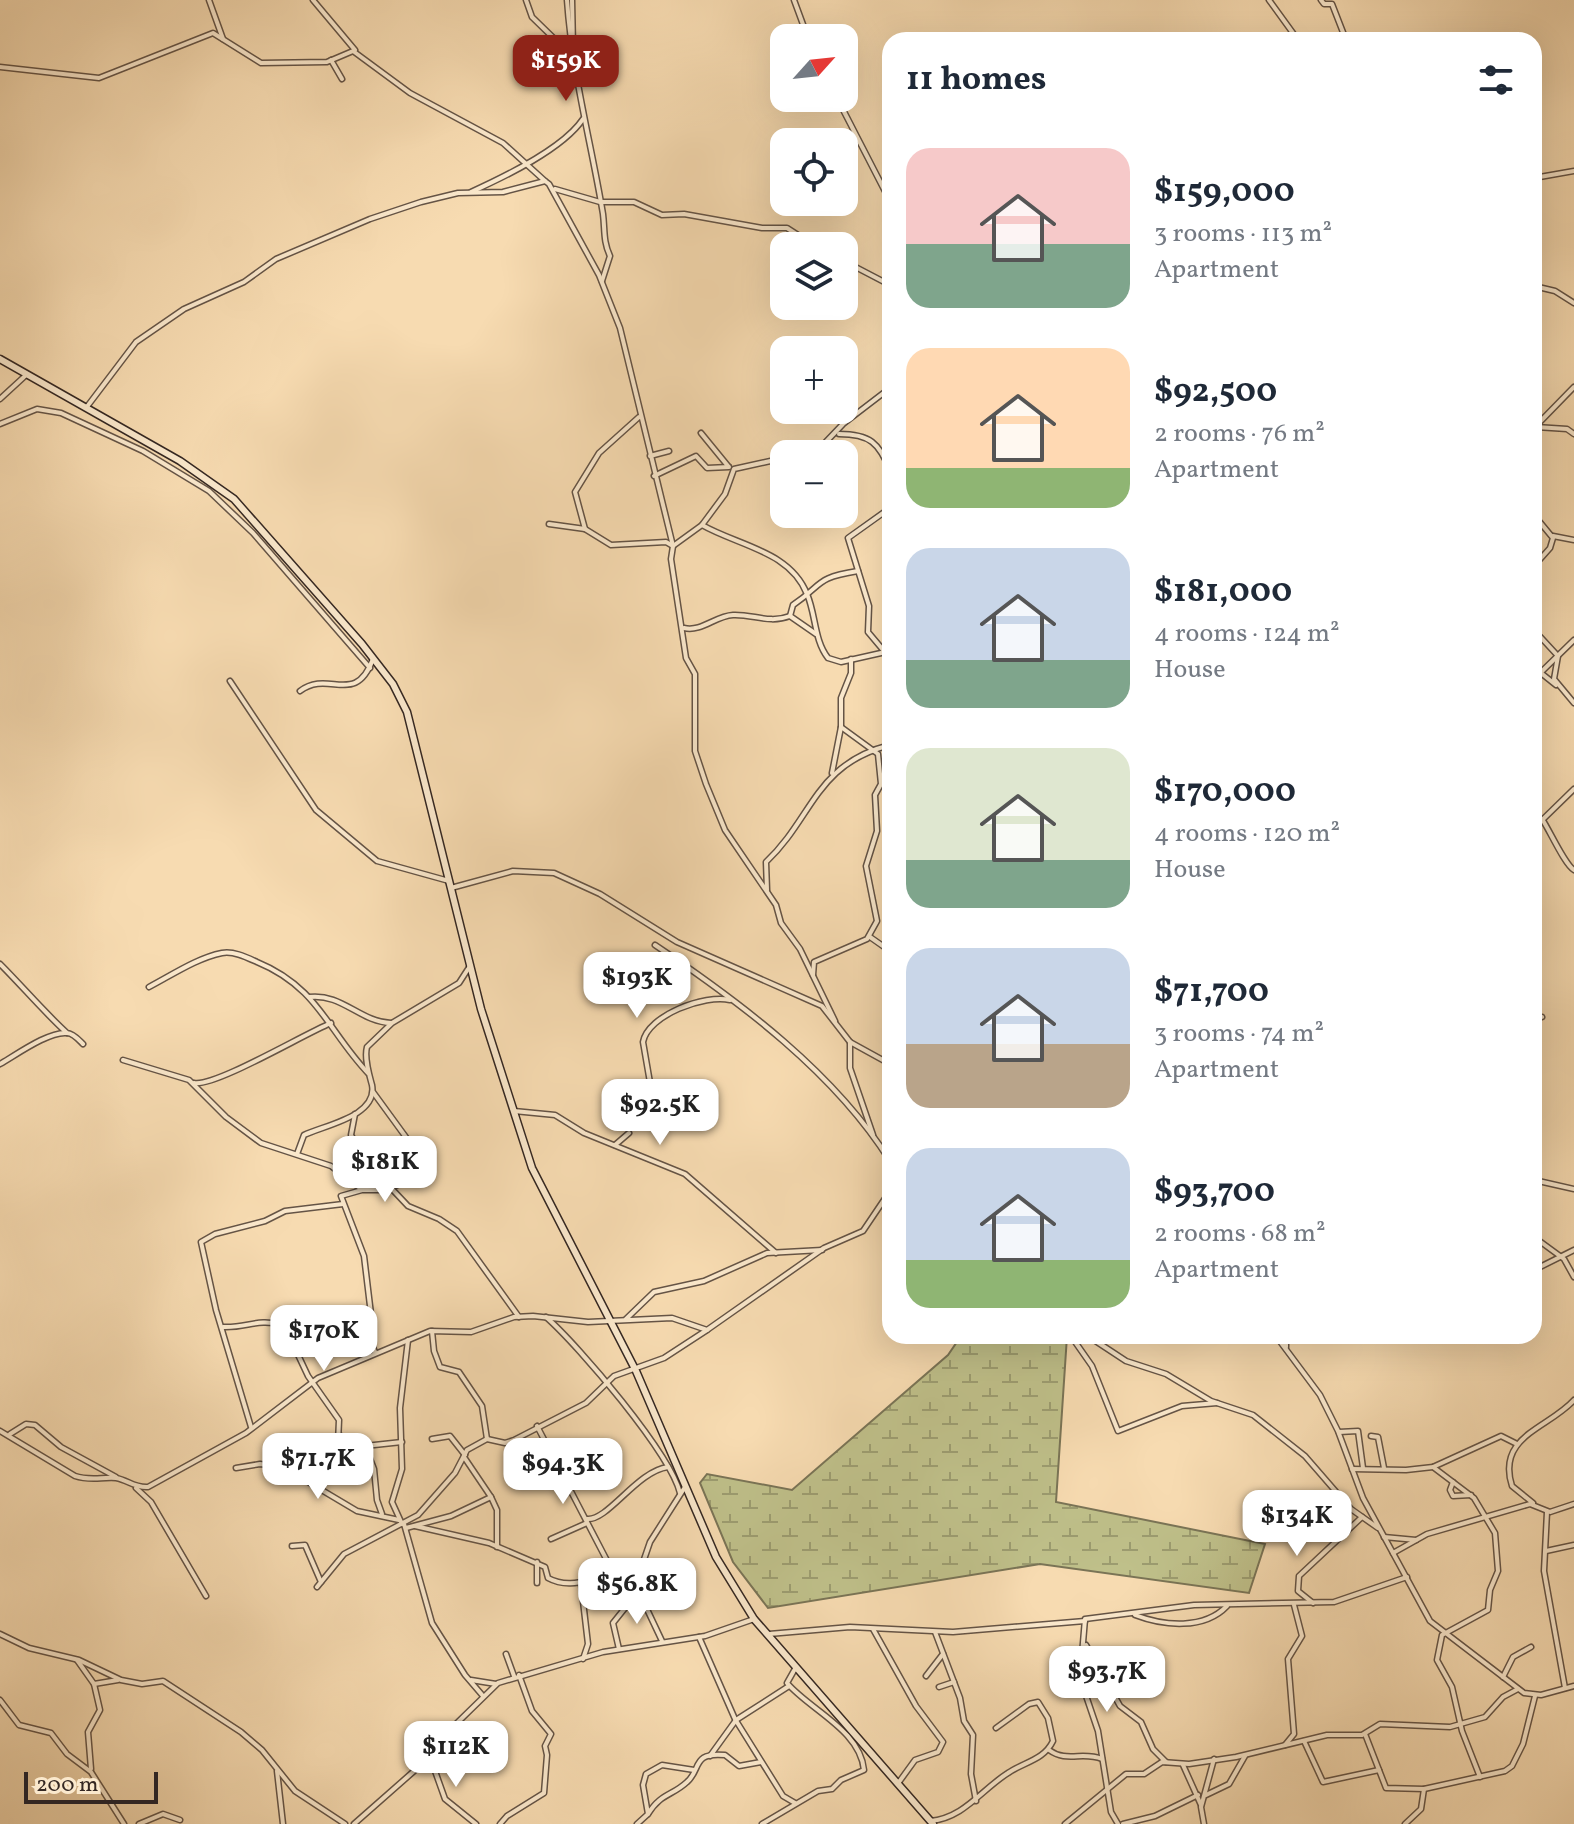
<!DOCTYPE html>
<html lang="en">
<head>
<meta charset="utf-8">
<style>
  body { margin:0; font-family:Vollkorn,serif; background:#f2f2f3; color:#1f2937; height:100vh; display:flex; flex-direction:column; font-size:30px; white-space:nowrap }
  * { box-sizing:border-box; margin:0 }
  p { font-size:26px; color:#747a83 }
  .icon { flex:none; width:44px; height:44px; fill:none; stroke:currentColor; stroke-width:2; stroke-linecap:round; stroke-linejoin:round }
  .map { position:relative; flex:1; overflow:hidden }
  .drawer { position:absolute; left:882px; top:32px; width:660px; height:1312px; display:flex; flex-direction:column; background:#fff; border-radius:24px; box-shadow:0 8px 32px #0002 }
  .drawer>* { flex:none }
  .needle { width:52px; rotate:63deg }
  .controls { position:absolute; left:770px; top:24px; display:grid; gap:16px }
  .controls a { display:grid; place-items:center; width:88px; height:88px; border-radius:16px; background:#fff; box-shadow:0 8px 32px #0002; font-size:40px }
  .scale { position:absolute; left:24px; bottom:20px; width:134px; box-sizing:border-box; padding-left:8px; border:4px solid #342722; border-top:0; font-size:22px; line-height:28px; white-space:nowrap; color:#342722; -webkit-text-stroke:6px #fae8cc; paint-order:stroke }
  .price { position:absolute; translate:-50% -68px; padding:0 18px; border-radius:16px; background:#fff; color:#222; font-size:26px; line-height:52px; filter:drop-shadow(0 2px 4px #0008) }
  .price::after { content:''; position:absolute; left:50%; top:48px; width:24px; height:18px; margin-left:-12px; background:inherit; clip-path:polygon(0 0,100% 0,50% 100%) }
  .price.active { background:#8f2418; color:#fff }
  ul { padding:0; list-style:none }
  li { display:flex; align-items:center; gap:24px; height:200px; padding:0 24px }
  li span { display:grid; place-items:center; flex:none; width:224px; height:160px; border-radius:24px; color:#555 }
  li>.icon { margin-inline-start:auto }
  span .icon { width:96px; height:96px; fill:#fffc; stroke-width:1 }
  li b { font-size:34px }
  h2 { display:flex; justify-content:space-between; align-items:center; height:96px; padding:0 24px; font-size:34px }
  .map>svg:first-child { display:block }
  .wetland { fill:url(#wetland-marsh); stroke:#7a7456; stroke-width:2 }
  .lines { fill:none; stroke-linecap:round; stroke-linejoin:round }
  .street-casing { stroke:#655446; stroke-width:7 }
  .secondary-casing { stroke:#342722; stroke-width:9 }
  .street { stroke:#fae8cc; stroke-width:4 }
  .secondary { stroke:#fae8cc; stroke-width:6 }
</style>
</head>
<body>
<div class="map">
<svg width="1574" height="1824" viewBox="0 0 1574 1824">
  <defs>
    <pattern id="wetland-marsh" width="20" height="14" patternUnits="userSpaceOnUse" patternTransform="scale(2)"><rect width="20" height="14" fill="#bfc08a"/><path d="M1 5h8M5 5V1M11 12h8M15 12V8" fill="none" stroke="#9c9c70"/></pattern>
  </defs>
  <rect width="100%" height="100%" fill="#f7dbb1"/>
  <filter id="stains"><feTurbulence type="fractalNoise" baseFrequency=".0025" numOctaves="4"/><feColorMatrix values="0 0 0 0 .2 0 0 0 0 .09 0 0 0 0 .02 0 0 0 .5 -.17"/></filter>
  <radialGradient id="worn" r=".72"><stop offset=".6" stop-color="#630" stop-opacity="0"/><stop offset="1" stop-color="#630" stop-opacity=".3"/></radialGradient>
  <path class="wetland" d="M961 1336H1067L1056 1502 1265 1544 1249 1593 1040 1564 768 1608 733 1562 700 1483 707 1474 792 1490 948 1355Z"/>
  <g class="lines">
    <defs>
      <g id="street">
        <path d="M209 0 223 39"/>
        <path d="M313 0 355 50"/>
        <path d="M526 0 532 17 571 55"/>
        <path d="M567 0C572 73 591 142 603 214 605 230 603 241 610 256L602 281"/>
        <path d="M572 0 573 46"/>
        <path d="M794 0 808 38"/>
        <path d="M1269 0 1298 40"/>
        <path d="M1321 0 1324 4H1332L1346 40"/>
        <path d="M331 60 342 79"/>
        <path d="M0 67 99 78 213 33 261 63 327 62 353 51 410 93 503 143 545 181"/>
        <path d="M837 98 890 201"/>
        <path d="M1534 178 1574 171"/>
        <path d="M555 189 600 202H634L662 215 684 214 762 228H787L815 246"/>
        <path d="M471 192C504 177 563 149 583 119"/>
        <path d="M844 261 890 285"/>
        <path d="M1534 286 1555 291 1574 303"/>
        <path d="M0 399 25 376"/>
        <path d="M86 408 136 342 184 309 244 282 276 259 370 219 421 202 458 193 503 192 545 181 549 184 599 275 620 328 673 546 671 559 686 658 695 674V751L706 784 725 830 776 905 781 923 800 949 835 1021"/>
        <path d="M0 424 37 409 61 413 143 451 209 491 253 533 370 668"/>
        <path d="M1536 427 1567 429 1574 434"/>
        <path d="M1534 428 1574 387"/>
        <path d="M701 433 728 466"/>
        <path d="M839 434C870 434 879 443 890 470"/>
        <path d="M798 454 822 446 843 424 890 388"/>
        <path d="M650 456 669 451"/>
        <path d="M654 476 696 456 707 468 729 467"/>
        <path d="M1534 515 1553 538 1550 548 1534 566"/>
        <path d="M549 524 585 529 611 545 666 542 673 546 702 525 725 494 734 469 784 458"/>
        <path d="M702 525C739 546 790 551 807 594 816 615 814 640 828 658L841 662 890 651"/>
        <path d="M585 529 575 492 599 453 639 417"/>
        <path d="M1553 536 1574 540"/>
        <path d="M790 616 793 605C824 584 814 578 858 571"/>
        <path d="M684 628C702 632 715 616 733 615 753 614 769 624 790 616L816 634"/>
        <path d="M1534 630 1558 656 1554 679 1574 703"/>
        <path d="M884 651 868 632 869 606 848 538 890 508"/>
        <path d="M1541 673 1556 685"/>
        <path d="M1534 679 1574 640"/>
        <path d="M230 681 316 810 377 861 449 881"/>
        <path d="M300 691C329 669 355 707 373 659"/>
        <path d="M832 773 841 727V698L851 673V659"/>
        <path d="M1542 819C1550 831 1565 865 1574 870"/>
        <path d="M1534 828 1574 789"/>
        <path d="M451 888 513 871 554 873 600 894 677 942 822 1006 850 1042 890 1064"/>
        <path d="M767 890 766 862C813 818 815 764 890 745"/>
        <path d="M870 937 890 951"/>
        <path d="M655 945C740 1002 835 1073 890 1161"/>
        <path d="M0 964C23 987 43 1011 67 1033"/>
        <path d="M813 975 814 962 867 939 877 921 866 866 877 831 875 795 881 784 878 754 841 727"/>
        <path d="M149 987C172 975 197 958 222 953 234 951 246 957 257 962 318 987 328 1031 368 1073"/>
        <path d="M309 997C342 993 360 1022 391 1023"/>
        <path d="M1534 1020 1542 1017"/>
        <path d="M850 1042V1068L873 1135"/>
        <path d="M123 1060 189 1080 226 1117 261 1143 331 1166 361 1189"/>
        <path d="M0 1064C16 1055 49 1031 67 1033 73 1033 79 1040 83 1044"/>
        <path d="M194 1083C215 1087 302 1035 331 1023"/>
        <path d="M373 1092 416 1151 423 1170 420 1176 385 1190H362L341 1196 364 1256 371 1314 370 1340 375 1352"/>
        <path d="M514 1111 555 1115 584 1133 685 1174 776 1253"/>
        <path d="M355 1114 351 1135 381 1189"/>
        <path d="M657 1123 643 1042C648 1015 705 994 730 1000"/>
        <path d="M615 1145 629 1133"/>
        <path d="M297 1154 304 1135C325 1125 378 1116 372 1085 369 1074 364 1058 367 1047L392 1023 459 983 470 966"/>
        <path d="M1534 1180 1574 1189"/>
        <path d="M391 1188 408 1206 439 1219 457 1231 519 1317"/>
        <path d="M1534 1237 1564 1259 1574 1277"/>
        <path d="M1534 1270 1574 1250"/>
        <path d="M546 1317C579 1346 670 1453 680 1493"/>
        <path d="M626 1319 654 1292 704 1281 767 1253 822 1250"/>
        <path d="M223 1327C249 1328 255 1318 284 1325L308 1376 339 1420 338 1443 297 1463 292 1471"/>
        <path d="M432 1331 434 1351 440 1367 459 1372 482 1406 487 1439"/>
        <path d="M1071 1336 1092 1366 1118 1431 1182 1406 1217 1403"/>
        <path d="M1088 1336 1126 1361 1166 1374 1211 1401 1253 1415 1305 1456 1351 1509 1378 1528"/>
        <path d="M1276 1336 1320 1395 1338 1431 1363 1498 1430 1621 1524 1693 1541 1695 1574 1686"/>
        <path d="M1286 1347V1336"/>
        <path d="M537 1426 615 1576"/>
        <path d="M251 1427 216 1310 201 1242 215 1234 265 1221 285 1211 343 1204"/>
        <path d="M0 1431 75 1476C90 1481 101 1477 116 1478 128 1480 134 1488 148 1487L246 1433 318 1378 430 1331 471 1332 514 1317 533 1316 588 1322 672 1318 707 1330 824 1248 863 1231 890 1191"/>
        <path d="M1339 1432 1358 1431 1363 1468"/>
        <path d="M10 1434 26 1424 35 1425 61 1447 116 1477"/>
        <path d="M341 1436 365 1446 374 1469 377 1500 382 1514"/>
        <path d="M1371 1436 1378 1437 1384 1468"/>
        <path d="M432 1439 450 1436 465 1455"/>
        <path d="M365 1446 402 1442"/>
        <path d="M464 1457 491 1497"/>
        <path d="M1433 1467 1474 1498 1495 1533 1498 1571 1490 1590 1488 1610 1442 1635 1437 1660 1452 1687 1462 1731 1480 1777"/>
        <path d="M236 1468 260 1464 283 1467 357 1511 399 1520"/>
        <path d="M1352 1469 1406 1470 1433 1467 1501 1436 1517 1444"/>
        <path d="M1453 1482 1450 1490 1453 1496 1471 1495"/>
        <path d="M136 1488 151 1502 206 1596"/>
        <path d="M1533 1503 1512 1486C1496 1436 1549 1428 1574 1400"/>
        <path d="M1547 1512 1544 1571 1565 1688"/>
        <path d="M587 1519C608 1521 637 1471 668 1467"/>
        <path d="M402 1524 392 1502 402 1469 400 1408 408 1340"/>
        <path d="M404 1524 432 1623 465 1675 483 1696"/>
        <path d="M415 1526 489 1543 545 1567 548 1578C570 1590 590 1578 612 1576 621 1576 629 1578 638 1576"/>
        <path d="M406 1528 451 1516 491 1497 497 1510V1547"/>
        <path d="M1384 1537 1416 1540"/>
        <path d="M551 1539 587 1523"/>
        <path d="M292 1546 305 1545 321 1582"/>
        <path d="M1546 1551 1574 1545"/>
        <path d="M1393 1553 1427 1534 1530 1504 1550 1512 1574 1504"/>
        <path d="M537 1562V1583"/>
        <path d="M581 1584 588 1644 583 1659"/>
        <path d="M317 1587 344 1554 418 1515 455 1473 467 1450 487 1439 505 1443 514 1440 586 1403 614 1376 664 1358 707 1330"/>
        <path d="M632 1594 645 1605 662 1641"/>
        <path d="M1313 1603 1298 1591 1299 1576 1362 1517"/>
        <path d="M1135 1615C1164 1626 1204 1630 1227 1606"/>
        <path d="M873 1629 916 1706 943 1742 938 1752 915 1760 899 1782"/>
        <path d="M935 1632 960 1698 964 1721 973 1735 971 1774 976 1801"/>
        <path d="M0 1634 29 1648 79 1660 121 1680 142 1684 163 1681 241 1732 262 1750 295 1791 345 1824"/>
        <path d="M769 1634 850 1627 953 1632 1085 1621"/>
        <path d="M699 1637 735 1719 783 1796 795 1803"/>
        <path d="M1086 1645 1120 1706 1141 1722 1153 1749 1166 1762"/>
        <path d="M619 1649 613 1623 629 1603 650 1542 685 1487"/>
        <path d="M506 1654 514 1676"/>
        <path d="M77 1660 94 1684 100 1710 88 1732 91 1769"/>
        <path d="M926 1676 943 1654"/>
        <path d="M1503 1677 1513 1657 1531 1647"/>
        <path d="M471 1680 496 1684"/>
        <path d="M94 1684 118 1680"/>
        <path d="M939 1687 954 1682"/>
        <path d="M0 1700 19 1725 51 1733 67 1754 91 1772 124 1824"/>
        <path d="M1365 1734 1386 1788 1424 1789 1505 1771 1512 1766 1523 1744 1535 1696"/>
        <path d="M1304 1741 1323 1782 1379 1770"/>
        <path d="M1285 1745 1294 1734 1288 1659 1302 1636 1294 1605"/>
        <path d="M1049 1750C1067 1763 1082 1751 1102 1759"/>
        <path d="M710 1756 736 1720 789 1686"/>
        <path d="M430 1757 445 1799 476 1824"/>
        <path d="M1183 1765 1201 1805"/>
        <path d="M277 1771 283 1824"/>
        <path d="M1206 1795 1229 1784 1245 1756"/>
        <path d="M648 1814C661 1793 672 1796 687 1782 702 1769 691 1752 725 1755L739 1766 761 1762"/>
        <path d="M930 1821C964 1818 981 1790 1008 1773 1024 1762 1044 1760 1053 1741L1048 1718 1038 1702 1029 1704 996 1728"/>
        <path d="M139 1824 163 1814 180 1820"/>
        <path d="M354 1824 430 1757 457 1723 498 1683 603 1652 705 1636 754 1619"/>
        <path d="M500 1824 507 1816 544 1793 547 1755 545 1746 551 1734 532 1711 519 1675"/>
        <path d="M637 1824 648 1814 643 1785 646 1774 662 1765 694 1770"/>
        <path d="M762 1824 818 1791 832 1789 841 1780 864 1770C860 1730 810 1710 787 1683L796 1667"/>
        <path d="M1065 1824 1126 1774H1144L1162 1762 1189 1764 1236 1757 1327 1735H1362L1380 1724 1450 1727 1485 1717 1503 1697 1518 1689"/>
        <path d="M1118 1824 1111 1812 1098 1731 1080 1678 1085 1619 1194 1605 1334 1602 1407 1577"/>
        <path d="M1123 1824 1155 1816 1198 1795"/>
        <path d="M1204 1824 1201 1807 1214 1759"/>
        <path d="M1405 1824 1421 1809 1424 1789"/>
      </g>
      <path id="secondary" d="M0 359 180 461 234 499 362 644 393 684 407 712 481 1009 532 1168 636 1371 716 1557 754 1619 933 1824"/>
    </defs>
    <use href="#street" class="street-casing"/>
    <use href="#secondary" class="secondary-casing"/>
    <use href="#street" class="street"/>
    <use href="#secondary" class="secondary"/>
  </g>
  <rect width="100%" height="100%" filter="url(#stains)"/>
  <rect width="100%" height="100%" fill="url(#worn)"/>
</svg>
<div class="controls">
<a><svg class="needle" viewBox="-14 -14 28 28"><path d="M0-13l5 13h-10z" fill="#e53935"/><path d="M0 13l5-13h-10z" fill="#747a83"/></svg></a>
<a><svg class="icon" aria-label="locate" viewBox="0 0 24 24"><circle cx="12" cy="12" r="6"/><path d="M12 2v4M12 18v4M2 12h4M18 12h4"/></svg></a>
<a><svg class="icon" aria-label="layers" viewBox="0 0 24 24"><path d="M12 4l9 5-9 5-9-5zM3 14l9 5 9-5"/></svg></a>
<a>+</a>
<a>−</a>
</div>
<div class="scale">200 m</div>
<b class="price active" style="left:566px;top:103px">$159K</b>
<b class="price" style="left:637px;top:1020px">$193K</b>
<b class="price" style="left:660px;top:1147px">$92.5K</b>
<b class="price" style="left:385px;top:1204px">$181K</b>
<b class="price" style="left:324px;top:1373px">$170K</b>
<b class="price" style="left:318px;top:1501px">$71.7K</b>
<b class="price" style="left:563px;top:1506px">$94.3K</b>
<b class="price" style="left:1297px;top:1558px">$134K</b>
<b class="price" style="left:637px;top:1626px">$56.8K</b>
<b class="price" style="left:1107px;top:1714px">$93.7K</b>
<b class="price" style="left:456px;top:1789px">$112K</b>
<section class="drawer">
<h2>11 homes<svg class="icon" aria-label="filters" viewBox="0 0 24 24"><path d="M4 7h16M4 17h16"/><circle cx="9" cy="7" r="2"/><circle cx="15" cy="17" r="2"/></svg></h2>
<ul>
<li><span style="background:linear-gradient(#f6c9c9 60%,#7fa58c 0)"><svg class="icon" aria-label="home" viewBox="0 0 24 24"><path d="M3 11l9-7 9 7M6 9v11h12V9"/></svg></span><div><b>$159,000</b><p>3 rooms · 113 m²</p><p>Apartment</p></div></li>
<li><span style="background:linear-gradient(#ffd9b3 75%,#8fb573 0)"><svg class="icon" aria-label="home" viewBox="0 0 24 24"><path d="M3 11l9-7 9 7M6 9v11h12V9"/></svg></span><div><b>$92,500</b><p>2 rooms · 76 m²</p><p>Apartment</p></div></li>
<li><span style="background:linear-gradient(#c9d6e8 70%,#7fa58c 0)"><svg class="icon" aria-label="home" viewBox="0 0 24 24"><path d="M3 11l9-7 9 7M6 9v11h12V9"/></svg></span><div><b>$181,000</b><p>4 rooms · 124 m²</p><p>House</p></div></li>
<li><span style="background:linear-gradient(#dfe7d0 70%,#7fa58c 0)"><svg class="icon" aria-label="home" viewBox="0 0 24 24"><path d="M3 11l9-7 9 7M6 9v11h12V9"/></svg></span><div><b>$170,000</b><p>4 rooms · 120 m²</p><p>House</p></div></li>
<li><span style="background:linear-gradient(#c9d6e8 60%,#b9a48a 0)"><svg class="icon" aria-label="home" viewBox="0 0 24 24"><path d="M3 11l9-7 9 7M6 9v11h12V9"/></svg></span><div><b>$71,700</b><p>3 rooms · 74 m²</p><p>Apartment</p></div></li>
<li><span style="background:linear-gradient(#c9d6e8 70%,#8fb573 0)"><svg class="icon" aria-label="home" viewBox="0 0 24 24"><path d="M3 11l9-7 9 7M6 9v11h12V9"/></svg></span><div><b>$93,700</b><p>2 rooms · 68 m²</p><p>Apartment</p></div></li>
</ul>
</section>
</div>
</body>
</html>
